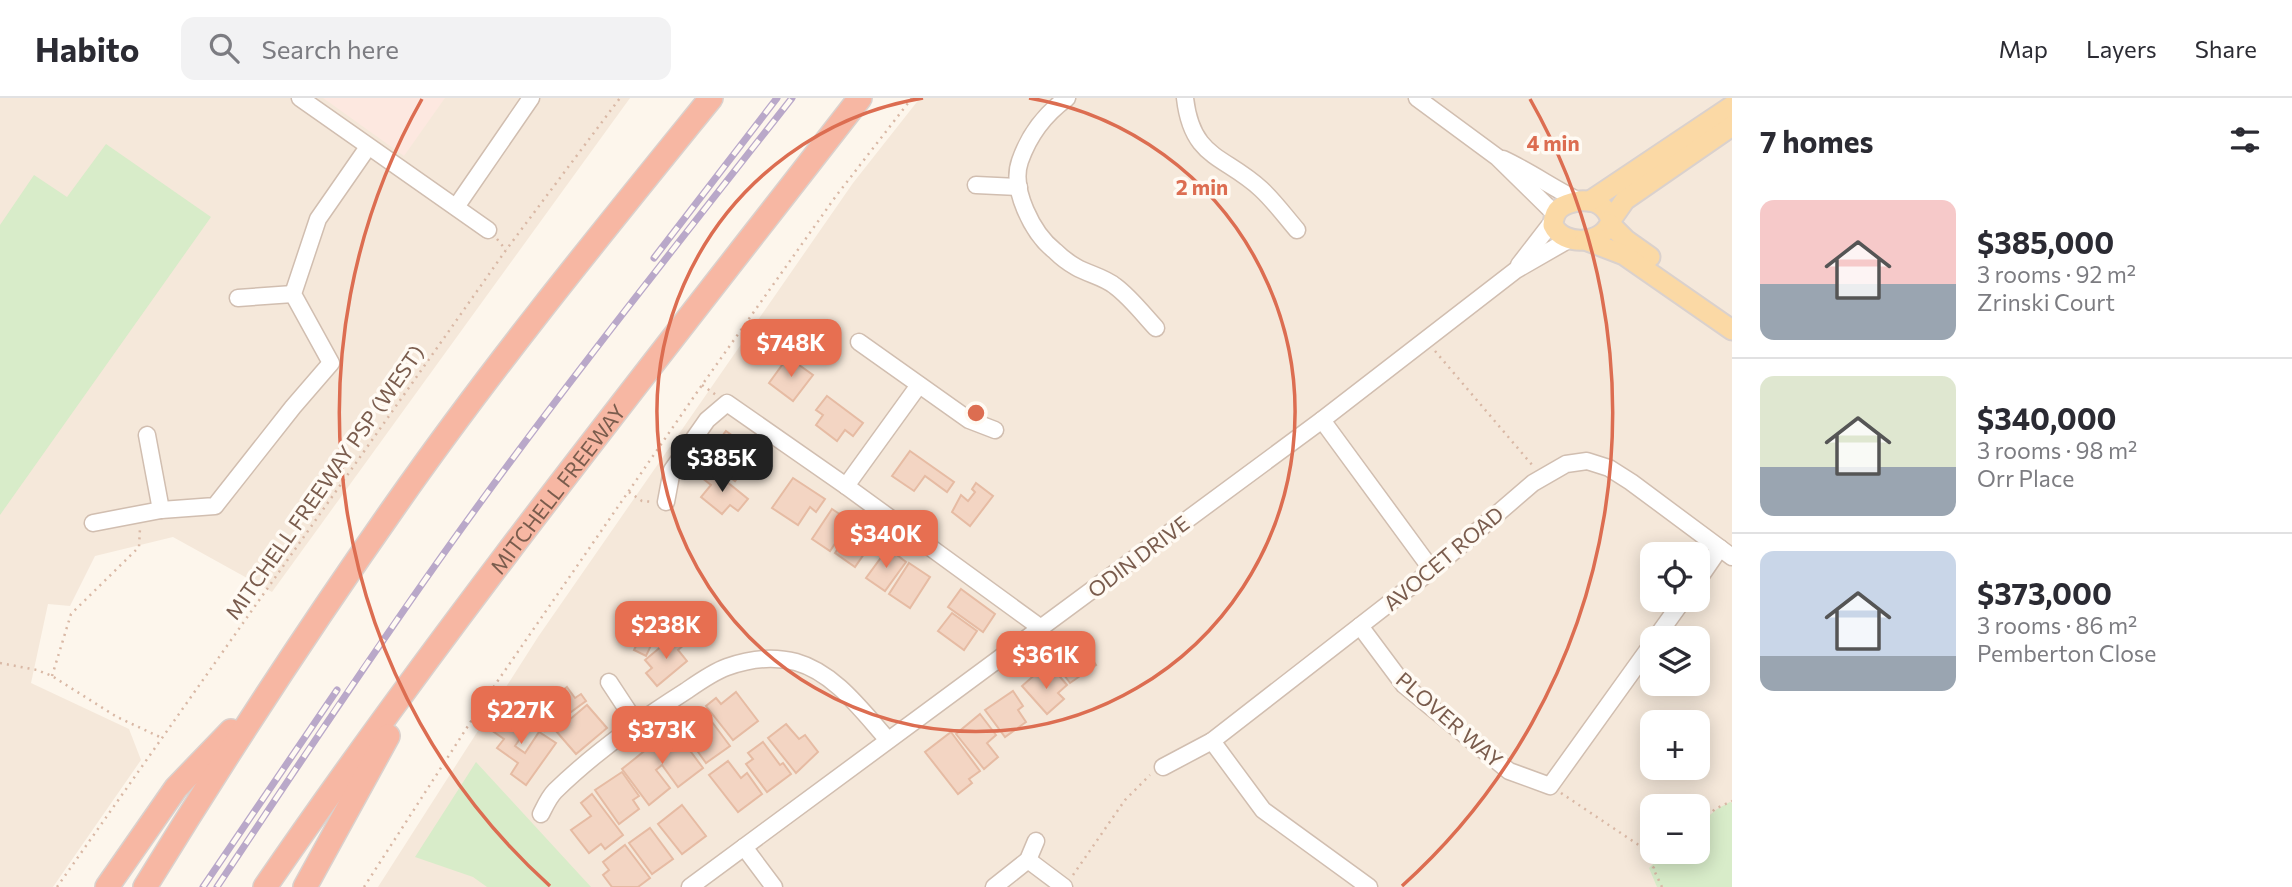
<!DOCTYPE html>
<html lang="en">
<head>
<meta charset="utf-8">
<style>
  body { margin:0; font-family:Commissioner,sans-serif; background:#f2f2f3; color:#2b2b33; height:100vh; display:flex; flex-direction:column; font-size:26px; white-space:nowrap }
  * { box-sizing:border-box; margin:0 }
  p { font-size:23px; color:#7c7c81 }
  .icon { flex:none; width:38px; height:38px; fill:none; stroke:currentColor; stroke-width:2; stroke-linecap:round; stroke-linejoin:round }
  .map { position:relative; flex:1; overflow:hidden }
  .drawer { display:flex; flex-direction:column; background:#fff; width:560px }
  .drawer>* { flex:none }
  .buttons { position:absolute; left:1640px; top:444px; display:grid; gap:14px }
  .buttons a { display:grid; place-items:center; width:70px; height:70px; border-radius:14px; background:#fff; box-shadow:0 4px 18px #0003; font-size:35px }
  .price { position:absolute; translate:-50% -60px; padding:0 16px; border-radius:14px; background:#e76f51; color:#fff; font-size:23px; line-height:46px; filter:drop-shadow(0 2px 4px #0008) }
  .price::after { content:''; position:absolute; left:50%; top:42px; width:21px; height:16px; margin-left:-10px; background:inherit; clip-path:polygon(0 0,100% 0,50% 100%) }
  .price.current { background:#222; color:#fff }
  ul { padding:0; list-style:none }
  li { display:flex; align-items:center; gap:21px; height:175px; padding:0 28px }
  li+li { border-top:2px solid #e1e1e2 }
  li span { display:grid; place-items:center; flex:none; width:196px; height:140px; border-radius:14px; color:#555 }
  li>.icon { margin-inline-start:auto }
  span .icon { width:84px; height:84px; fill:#fffc; stroke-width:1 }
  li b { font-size:30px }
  h2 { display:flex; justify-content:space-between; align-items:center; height:84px; padding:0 28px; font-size:30px }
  header { display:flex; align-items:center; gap:42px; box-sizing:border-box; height:98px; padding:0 35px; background:#fff; border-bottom:2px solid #e1e1e2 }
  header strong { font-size:33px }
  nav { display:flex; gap:38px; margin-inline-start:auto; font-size:24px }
  .search { width:490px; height:63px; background:#f2f2f3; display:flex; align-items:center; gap:18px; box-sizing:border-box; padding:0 24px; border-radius:14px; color:#7c7c81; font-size:26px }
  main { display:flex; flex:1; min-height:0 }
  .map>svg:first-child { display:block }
  .residential { fill:#f5e8da; fill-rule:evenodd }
  .commercial { fill:#fde8e0 }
  .green { fill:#d8ecc9 }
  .building { fill:#f3d5c3; stroke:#e6bba3; stroke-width:2 }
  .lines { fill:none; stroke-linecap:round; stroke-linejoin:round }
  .minor-casing { stroke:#d1beb0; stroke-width:19 }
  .major-casing { stroke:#dad1cd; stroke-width:23 }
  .highway-casing { stroke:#dad1cd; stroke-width:26 }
  .path { stroke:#d9b8a5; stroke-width:2.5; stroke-dasharray:2 5; stroke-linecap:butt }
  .minor { stroke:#fff; stroke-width:16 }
  .major { stroke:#fbd9a5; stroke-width:19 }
  .highway { stroke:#f7b7a3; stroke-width:23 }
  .rail-casing { stroke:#b9a8c9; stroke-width:7 }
  .rail { stroke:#fffaf3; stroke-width:4.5; stroke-dasharray:13; stroke-linecap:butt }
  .ring { fill:none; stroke:#dc6d51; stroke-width:3.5 }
  .labels { text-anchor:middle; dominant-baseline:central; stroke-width:7; stroke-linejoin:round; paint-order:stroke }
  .street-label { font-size:21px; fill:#7a5c4d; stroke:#fffaf3 }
  .centre { fill:#dc6d51; stroke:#fffaf3; stroke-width:3.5 }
  .ring-label { font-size:21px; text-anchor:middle; font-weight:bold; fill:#dc6d51; stroke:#fffaf3; stroke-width:7; stroke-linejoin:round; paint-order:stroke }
</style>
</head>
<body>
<header>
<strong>Habito</strong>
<div class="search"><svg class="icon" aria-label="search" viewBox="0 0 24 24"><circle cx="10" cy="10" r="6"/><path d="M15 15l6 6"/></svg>Search here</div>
<nav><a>Map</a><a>Layers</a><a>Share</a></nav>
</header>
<main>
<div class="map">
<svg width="1732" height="789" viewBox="0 0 1732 789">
  <rect width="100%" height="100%" fill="#fdf6ec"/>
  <g class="residential">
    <path d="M0 0H630L272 494 173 439 95 458 70 508 48 506 31 585 129 631 141 662 53 789H0Z"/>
    <path d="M920 0H1732V789H378L538 539 853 85ZM1652 457H1698V502H1652ZM1652 541H1698V586H1652ZM1652 625H1698V670H1652ZM1652 709H1698V754H1652Z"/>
  </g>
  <path class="commercial" d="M323 0H445L404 58Z"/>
  <g class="green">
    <path d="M106 46 211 119 0 417V127L34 77 67 99Z"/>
    <path d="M476 664 591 789H487L473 779 415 759Z"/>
    <path d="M1730 704 1732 705V789H1657L1649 770 1666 754H1698V727L1717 711Z"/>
  </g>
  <g class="building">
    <path d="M788 259 813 277 793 303 769 285Z"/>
    <path d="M827 298 863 325 853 338 845 332 837 343 816 327 823 317 816 312Z"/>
    <path d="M726 333 757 355 735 383 705 361Z"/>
    <path d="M910 353 954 384 947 394 925 378 914 393 892 378Z"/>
    <path d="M711 371 748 401 738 413 730 407 722 416 701 399 711 387 702 380Z"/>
    <path d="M793 380 825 401 816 414 810 409 798 427 772 410Z"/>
    <path d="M976 385 993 398 970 428 952 414 961 397 968 403 975 394 972 391Z"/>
    <path d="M832 411 850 423 830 453 812 441Z"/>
    <path d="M855 426 875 440 855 469 835 455Z"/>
    <path d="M888 450 906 464 885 493 866 480Z"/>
    <path d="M909 465 930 479 910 510 889 496Z"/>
    <path d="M961 491 995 516 983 534 948 509Z"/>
    <path d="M641 508 664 520 646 558 634 552 637 546 626 540Z"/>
    <path d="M952 515 977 533 964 552 938 533Z"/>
    <path d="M675 537 684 547 678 552 687 563 657 588 646 575 652 570 645 562Z"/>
    <path d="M1082 546 1096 567 1070 585 1055 565Z"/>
    <path d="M1055 573 1067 587 1058 595 1064 601 1047 616 1022 588 1038 574 1045 582Z"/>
    <path d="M567 589 575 600 581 596 586 603 545 633 525 605 544 592 551 601Z"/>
    <path d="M1013 593 1023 608 1018 612 1026 624 1005 639 985 612Z"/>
    <path d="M736 594 758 623 733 642 706 608 716 600 721 606Z"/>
    <path d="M587 607 607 630 576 656 556 633Z"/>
    <path d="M501 610 528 629 515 648 525 655 539 634 556 645 526 687 511 676 518 665 497 650 504 641 488 630Z"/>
    <path d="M703 612 730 648 706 665 680 629Z"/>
    <path d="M980 616 996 637 987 645 998 659 984 671 956 636Z"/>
    <path d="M786 626 799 641 805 637 818 654 796 675 768 640Z"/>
    <path d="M673 630 703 670 678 689 662 667 656 672 670 690 649 707 622 671Z"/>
    <path d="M951 634 980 673 969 681 972 685 958 696 925 654Z"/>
    <path d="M763 644 780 667 783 665 791 676 767 694 746 666 753 661 748 655Z"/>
    <path d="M728 663 741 680 747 675 762 696 738 714 709 677Z"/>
    <path d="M622 674 639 698 633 702 639 711 619 726 595 692Z"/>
    <path d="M592 696 623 737 605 751 601 746 589 755 571 732 591 718 581 705Z"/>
    <path d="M682 707 706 738 682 756 658 726Z"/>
    <path d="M650 730 673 761 652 776 629 745Z"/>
    <path d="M625 747 650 780 638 789H612L603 777 609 772 603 764Z"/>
  </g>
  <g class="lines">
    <defs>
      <g id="minor">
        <path d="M300 0 488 132"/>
        <path d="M1067 0C1045 16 1029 37 1020 63 1010 91 1033 136 1055 153 1061 159 1069 165 1076 169 1088 176 1104 179 1115 188 1130 199 1143 216 1156 230"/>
        <path d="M1185 0C1192 61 1224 57 1261 91 1274 103 1285 118 1297 132"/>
        <path d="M1417 0 1497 59 1554 115"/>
        <path d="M1503 61C1529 73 1553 90 1579 103"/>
        <path d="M976 87 1019 89"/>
        <path d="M456 109 531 0"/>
        <path d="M1519 167 1553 123"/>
        <path d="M238 200 293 196"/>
        <path d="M859 244 969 322 995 332"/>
        <path d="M1322 322 1432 472"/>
        <path d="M147 337 161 412"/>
        <path d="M846 388 919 287"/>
        <path d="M666 404 672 372 707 322 727 305 846 388 1041 530"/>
        <path d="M93 425 161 412 215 408 293 309 331 265 293 196 318 121 368 49"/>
        <path d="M1698 482 1720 450"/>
        <path d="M1360 528 1404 587 1509 673 1550 688 1652 546"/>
        <path d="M1655 541 1683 502"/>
        <path d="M609 584 636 625"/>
        <path d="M1212 643 1263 712 1369 789"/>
        <path d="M1163 669 1212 643 1432 472 1533 385 1566 366 1587 363 1609 370 1631 384 1732 459"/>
        <path d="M541 716C545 708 549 699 555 693 594 655 640 622 686 593 699 584 713 574 727 569 749 561 773 558 796 564 835 575 862 613 888 642"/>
        <path d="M744 749 774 789"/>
        <path d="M1028 762 1064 789"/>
        <path d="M690 789 1322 322 1516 172 1570 141"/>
        <path d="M994 789 1028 762 1036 743"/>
      </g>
      <g id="major">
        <path d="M1579 103C1595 102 1605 106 1611 122 1605 147 1563 149 1553 127 1554 110 1563 106 1579 103Z"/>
        <path d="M1590 103 1732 8"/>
        <path d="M1611 122 1625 102 1732 28"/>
        <path d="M1610 126 1626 142 1650 159"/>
        <path d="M1585 142 1624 157 1732 232"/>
      </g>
      <g id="highway">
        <path d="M107 789 176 690 231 633"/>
        <path d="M145 789C225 659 309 530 397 405 495 265 604 132 711 0"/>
        <path id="s1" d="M265 789C452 517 658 260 860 0"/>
        <path d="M305 789 388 638"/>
      </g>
    </defs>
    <use href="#minor" class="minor-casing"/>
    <use href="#major" class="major-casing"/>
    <use href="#highway" class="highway-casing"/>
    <g class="path">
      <path d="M497 141 506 152"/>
      <path d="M1435 253 1533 368"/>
      <path d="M702 287 716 297"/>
      <path d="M629 394 642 403 654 404"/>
      <path d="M0 565 37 572 52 578 117 619 162 640"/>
      <path d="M52 578 71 516 139 449 140 430"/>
      <path d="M1561 695 1661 762"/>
      <path d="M1698 728 1715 711 1732 703"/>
      <path d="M1073 777 1125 702 1150 677"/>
      <path d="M57 789 506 152 620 0"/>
      <path d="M364 789 488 597 702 287 836 98 912 0"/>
      <path d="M1662 789 1653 770 1670 754"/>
    </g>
    <use href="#minor" class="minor"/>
    <use href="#major" class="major"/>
    <use href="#highway" class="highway"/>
    <defs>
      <g id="rail">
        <path d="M654 160 777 0"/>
        <path d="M203 789 337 592"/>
        <path d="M217 789C293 675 369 560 449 448 558 295 676 148 792 0"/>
      </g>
    </defs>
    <use href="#rail" class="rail-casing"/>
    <use href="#rail" class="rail"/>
  </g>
  <g class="ring">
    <path d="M1029 0A319 319 0 1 1 923 0"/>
    <path d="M550 788A637 637 0 0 1 422 1M1530 1A637 637 0 0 1 1402 788"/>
  </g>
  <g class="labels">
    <g class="street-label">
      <text transform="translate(324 384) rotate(-55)">MITCHELL FREEWAY PSP (WEST)</text>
      <text stroke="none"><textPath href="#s1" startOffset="494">MITCHELL FREEWAY</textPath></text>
      <text transform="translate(1138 458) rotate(-37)">ODIN DRIVE</text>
      <text transform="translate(1443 460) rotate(-40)">AVOCET ROAD</text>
      <text transform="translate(1450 621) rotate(41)">PLOVER WAY</text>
    </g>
  </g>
  <circle cx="976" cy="315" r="10" class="centre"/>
  <g class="ring-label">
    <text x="1553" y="53">4 min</text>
    <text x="1202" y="97">2 min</text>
  </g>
</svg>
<div class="buttons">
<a><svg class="icon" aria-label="locate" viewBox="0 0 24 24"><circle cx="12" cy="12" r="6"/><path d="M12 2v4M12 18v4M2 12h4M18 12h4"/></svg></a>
<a><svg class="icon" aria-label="layers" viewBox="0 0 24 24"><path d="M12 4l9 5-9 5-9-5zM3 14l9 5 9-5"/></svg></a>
<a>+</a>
<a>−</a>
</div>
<b class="price" style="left:791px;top:281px">$748K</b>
<b class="price current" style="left:722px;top:396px">$385K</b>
<b class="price" style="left:886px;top:472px">$340K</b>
<b class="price" style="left:666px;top:563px">$238K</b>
<b class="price" style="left:1046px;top:593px">$361K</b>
<b class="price" style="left:521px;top:648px">$227K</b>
<b class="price" style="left:662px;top:668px">$373K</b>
</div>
<section class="drawer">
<h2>7 homes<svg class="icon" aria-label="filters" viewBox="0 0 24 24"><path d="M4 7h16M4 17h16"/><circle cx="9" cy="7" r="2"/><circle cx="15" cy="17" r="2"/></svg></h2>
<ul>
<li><span style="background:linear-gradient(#f6c9c9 60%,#9aa5b1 0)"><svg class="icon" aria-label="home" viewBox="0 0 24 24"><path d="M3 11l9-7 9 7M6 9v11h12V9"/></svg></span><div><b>$385,000</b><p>3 rooms · 92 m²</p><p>Zrinski Court</p></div></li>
<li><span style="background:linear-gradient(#dfe7d0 65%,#9aa5b1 0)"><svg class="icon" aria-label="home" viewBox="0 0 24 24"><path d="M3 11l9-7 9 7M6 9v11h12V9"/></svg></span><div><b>$340,000</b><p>3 rooms · 98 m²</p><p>Orr Place</p></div></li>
<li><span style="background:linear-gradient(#c9d6e8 75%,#9aa5b1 0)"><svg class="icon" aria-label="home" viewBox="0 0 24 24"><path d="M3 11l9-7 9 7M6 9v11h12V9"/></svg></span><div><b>$373,000</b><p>3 rooms · 86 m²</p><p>Pemberton Close</p></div></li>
</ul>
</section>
</main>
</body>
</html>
